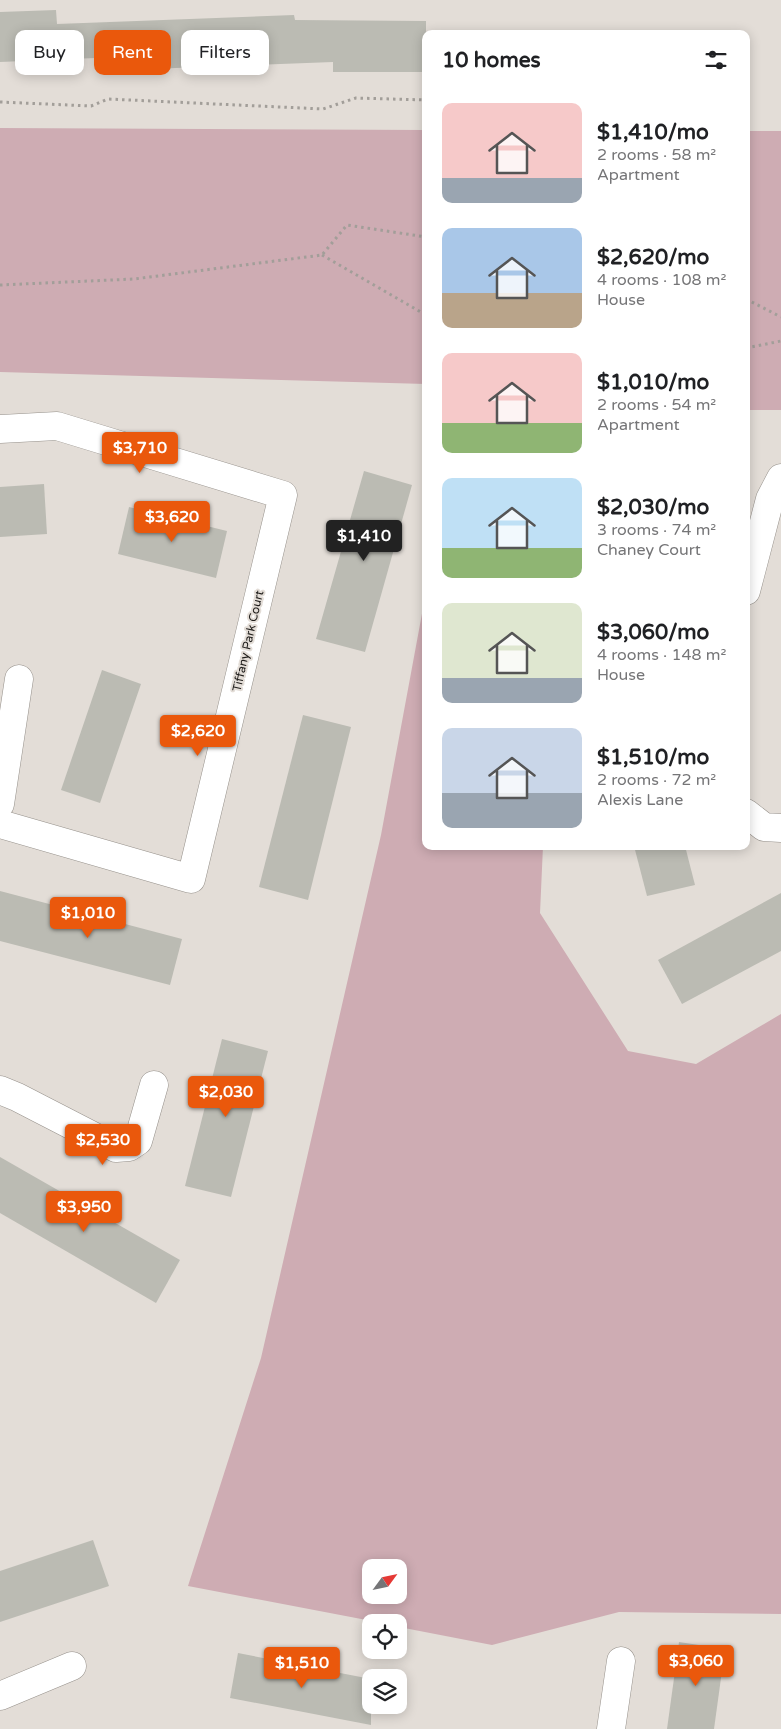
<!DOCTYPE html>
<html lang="en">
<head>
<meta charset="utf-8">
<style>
  body { margin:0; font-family:"Varela Round",sans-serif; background:#f6f6f6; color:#202124; height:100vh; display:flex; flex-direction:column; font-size:19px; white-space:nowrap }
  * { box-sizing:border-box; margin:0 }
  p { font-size:16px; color:#757577 }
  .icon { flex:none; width:28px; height:28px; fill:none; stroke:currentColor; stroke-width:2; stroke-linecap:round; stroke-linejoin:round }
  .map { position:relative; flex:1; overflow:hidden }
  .sheet { position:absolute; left:422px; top:30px; width:328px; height:820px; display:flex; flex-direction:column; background:#fff; border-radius:10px; box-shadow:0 2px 12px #0003 }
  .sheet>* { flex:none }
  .top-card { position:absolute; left:15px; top:30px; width:332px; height:45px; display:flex; gap:10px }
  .needle { width:32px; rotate:57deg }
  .fabs { position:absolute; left:362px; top:1559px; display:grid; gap:10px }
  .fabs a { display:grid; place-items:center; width:45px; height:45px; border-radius:10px; background:#fff; box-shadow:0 2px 12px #0003; font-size:25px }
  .price { position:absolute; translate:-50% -42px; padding:0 11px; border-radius:5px; background:#ea580c; color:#fff; font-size:16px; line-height:32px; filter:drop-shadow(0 1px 2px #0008) }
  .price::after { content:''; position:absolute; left:50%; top:30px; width:15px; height:11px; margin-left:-8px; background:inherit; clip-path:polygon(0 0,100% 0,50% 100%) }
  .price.active { background:#222; color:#fff }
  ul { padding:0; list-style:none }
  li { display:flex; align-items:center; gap:15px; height:125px; padding:0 20px }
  li span { display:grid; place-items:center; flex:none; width:140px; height:100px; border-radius:10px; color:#555 }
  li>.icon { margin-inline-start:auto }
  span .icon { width:60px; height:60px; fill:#fffc; stroke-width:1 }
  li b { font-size:21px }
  h2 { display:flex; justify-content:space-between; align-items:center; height:60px; padding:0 20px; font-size:21px }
  .tag { padding:0 18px; border-radius:10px; background:#fff; box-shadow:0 2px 12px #0003; font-size:18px; line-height:45px }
  .tag.active { background:#ea580c; color:#fff }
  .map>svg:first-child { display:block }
  .green { fill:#ceacb3; fill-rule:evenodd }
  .building { fill:#bbbbb3 }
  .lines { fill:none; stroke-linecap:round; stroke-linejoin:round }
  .minor-casing { stroke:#96918b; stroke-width:29 }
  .path { stroke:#a29e99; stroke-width:3; stroke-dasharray:2.5 4; stroke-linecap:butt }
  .minor { stroke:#fff; stroke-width:28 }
  .labels { text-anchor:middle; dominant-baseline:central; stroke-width:4; stroke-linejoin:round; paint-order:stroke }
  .street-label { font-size:12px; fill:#22201e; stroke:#e3ddd7 }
</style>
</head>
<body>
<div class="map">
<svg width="781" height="1729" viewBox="0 0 781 1729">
  <rect width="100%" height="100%" fill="#e3ddd7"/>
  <g class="green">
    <path d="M0 128 426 130V384L0 372Z"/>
    <rect x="746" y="131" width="35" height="279"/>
    <path d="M426 592V846H543L540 913 628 1051 696 1064 781 1014V1614L619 1612 492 1645 399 1627V1622H377L188 1586 261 1358 381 835ZM371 1568H399V1595H371Z"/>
  </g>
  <g class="building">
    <path d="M56 10 57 24 294 15 295 20 426 21V72H333V62L96 71 95 58 0 62V12Z"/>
    <path d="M364 471 412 485 365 652 316 639Z"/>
    <path d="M44 484 47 534 0 537V487Z"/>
    <path d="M129 507 227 531 216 578 118 554Z"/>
    <path d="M102 670 141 684 100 803 61 790Z"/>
    <path d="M303 715 351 727 308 900 259 887Z"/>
    <path d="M634 846H685L695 885 647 896Z"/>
    <path d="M0 891 182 939 170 985 0 941Z"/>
    <path d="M781 893V951L682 1004 658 960Z"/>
    <path d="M222 1039 268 1051 231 1197 185 1186Z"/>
    <path d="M0 1157 180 1260 156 1303 0 1213Z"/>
    <path d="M93 1540 109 1586 0 1622V1571Z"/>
    <path d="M679 1642 725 1649 714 1729H667Z"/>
    <path d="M238 1653 371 1679V1725L230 1698Z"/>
  </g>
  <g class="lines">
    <defs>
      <g id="minor">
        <path d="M0 429 57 426 283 495 191 879 0 824"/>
        <path d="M746 591 770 499 781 478"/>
        <path d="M0 804 19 679"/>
        <path d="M746 813 764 827 781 828"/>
        <path d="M0 1090 17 1097 116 1148 129 1147 138 1141 154 1085"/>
        <path d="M0 1696 72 1666"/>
        <path d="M611 1729 621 1661"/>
      </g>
    </defs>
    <use href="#minor" class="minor-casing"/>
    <g class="path">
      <path d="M0 102 91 106 108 99 323 109 356 98 426 100"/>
      <path d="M322 255 426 315"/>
      <path d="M0 285 134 279 322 255 347 225 426 237"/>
      <path d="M746 299 781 317"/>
      <path d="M746 348 781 341"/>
    </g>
    <use href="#minor" class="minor"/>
  </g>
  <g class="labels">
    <g class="street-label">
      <text transform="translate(248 641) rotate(-77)">Tiffany Park Court</text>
    </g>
  </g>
</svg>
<div class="fabs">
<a><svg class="needle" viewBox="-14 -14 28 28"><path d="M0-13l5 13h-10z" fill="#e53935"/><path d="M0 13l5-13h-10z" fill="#757577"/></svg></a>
<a><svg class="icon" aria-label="locate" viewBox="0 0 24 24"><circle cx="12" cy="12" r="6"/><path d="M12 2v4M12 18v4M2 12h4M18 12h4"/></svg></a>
<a><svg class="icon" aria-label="layers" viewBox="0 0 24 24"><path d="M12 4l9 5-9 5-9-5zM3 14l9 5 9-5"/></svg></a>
</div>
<b class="price" style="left:140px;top:474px">$3,710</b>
<b class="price" style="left:172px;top:543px">$3,620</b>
<b class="price active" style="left:364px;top:562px">$1,410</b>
<b class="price" style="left:198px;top:757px">$2,620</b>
<b class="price" style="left:88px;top:939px">$1,010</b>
<b class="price" style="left:226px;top:1118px">$2,030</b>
<b class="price" style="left:103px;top:1166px">$2,530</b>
<b class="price" style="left:84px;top:1233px">$3,950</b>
<b class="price" style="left:696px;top:1687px">$3,060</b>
<b class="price" style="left:302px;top:1689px">$1,510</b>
<div class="top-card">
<a class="tag">Buy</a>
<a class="tag active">Rent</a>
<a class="tag">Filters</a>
</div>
<section class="sheet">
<h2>10 homes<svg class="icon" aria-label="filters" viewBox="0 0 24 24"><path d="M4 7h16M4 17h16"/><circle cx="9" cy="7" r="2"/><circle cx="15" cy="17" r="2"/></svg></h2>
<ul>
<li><span style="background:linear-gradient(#f6c9c9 75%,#9aa5b1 0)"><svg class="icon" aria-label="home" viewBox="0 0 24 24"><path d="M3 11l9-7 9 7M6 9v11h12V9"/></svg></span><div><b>$1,410/mo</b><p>2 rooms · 58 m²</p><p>Apartment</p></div></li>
<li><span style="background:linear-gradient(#a9c7e8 65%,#b9a48a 0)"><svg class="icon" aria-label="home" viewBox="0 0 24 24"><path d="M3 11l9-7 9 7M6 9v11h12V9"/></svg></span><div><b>$2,620/mo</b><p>4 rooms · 108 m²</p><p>House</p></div></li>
<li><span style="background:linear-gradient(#f6c9c9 70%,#8fb573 0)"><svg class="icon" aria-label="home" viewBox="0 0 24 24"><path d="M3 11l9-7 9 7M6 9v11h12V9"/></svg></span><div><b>$1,010/mo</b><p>2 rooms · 54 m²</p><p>Apartment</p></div></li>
<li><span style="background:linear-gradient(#bfe0f5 70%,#8fb573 0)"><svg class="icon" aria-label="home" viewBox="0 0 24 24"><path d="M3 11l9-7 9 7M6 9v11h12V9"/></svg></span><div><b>$2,030/mo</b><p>3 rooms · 74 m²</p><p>Chaney Court</p></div></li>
<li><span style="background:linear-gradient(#dfe7d0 75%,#9aa5b1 0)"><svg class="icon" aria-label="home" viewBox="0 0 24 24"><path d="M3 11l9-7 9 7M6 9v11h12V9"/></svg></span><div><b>$3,060/mo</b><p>4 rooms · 148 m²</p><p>House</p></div></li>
<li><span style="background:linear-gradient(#c9d6e8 65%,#9aa5b1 0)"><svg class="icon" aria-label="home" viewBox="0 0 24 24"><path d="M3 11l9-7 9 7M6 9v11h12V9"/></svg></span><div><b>$1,510/mo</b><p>2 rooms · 72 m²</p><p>Alexis Lane</p></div></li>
</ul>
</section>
</div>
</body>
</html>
